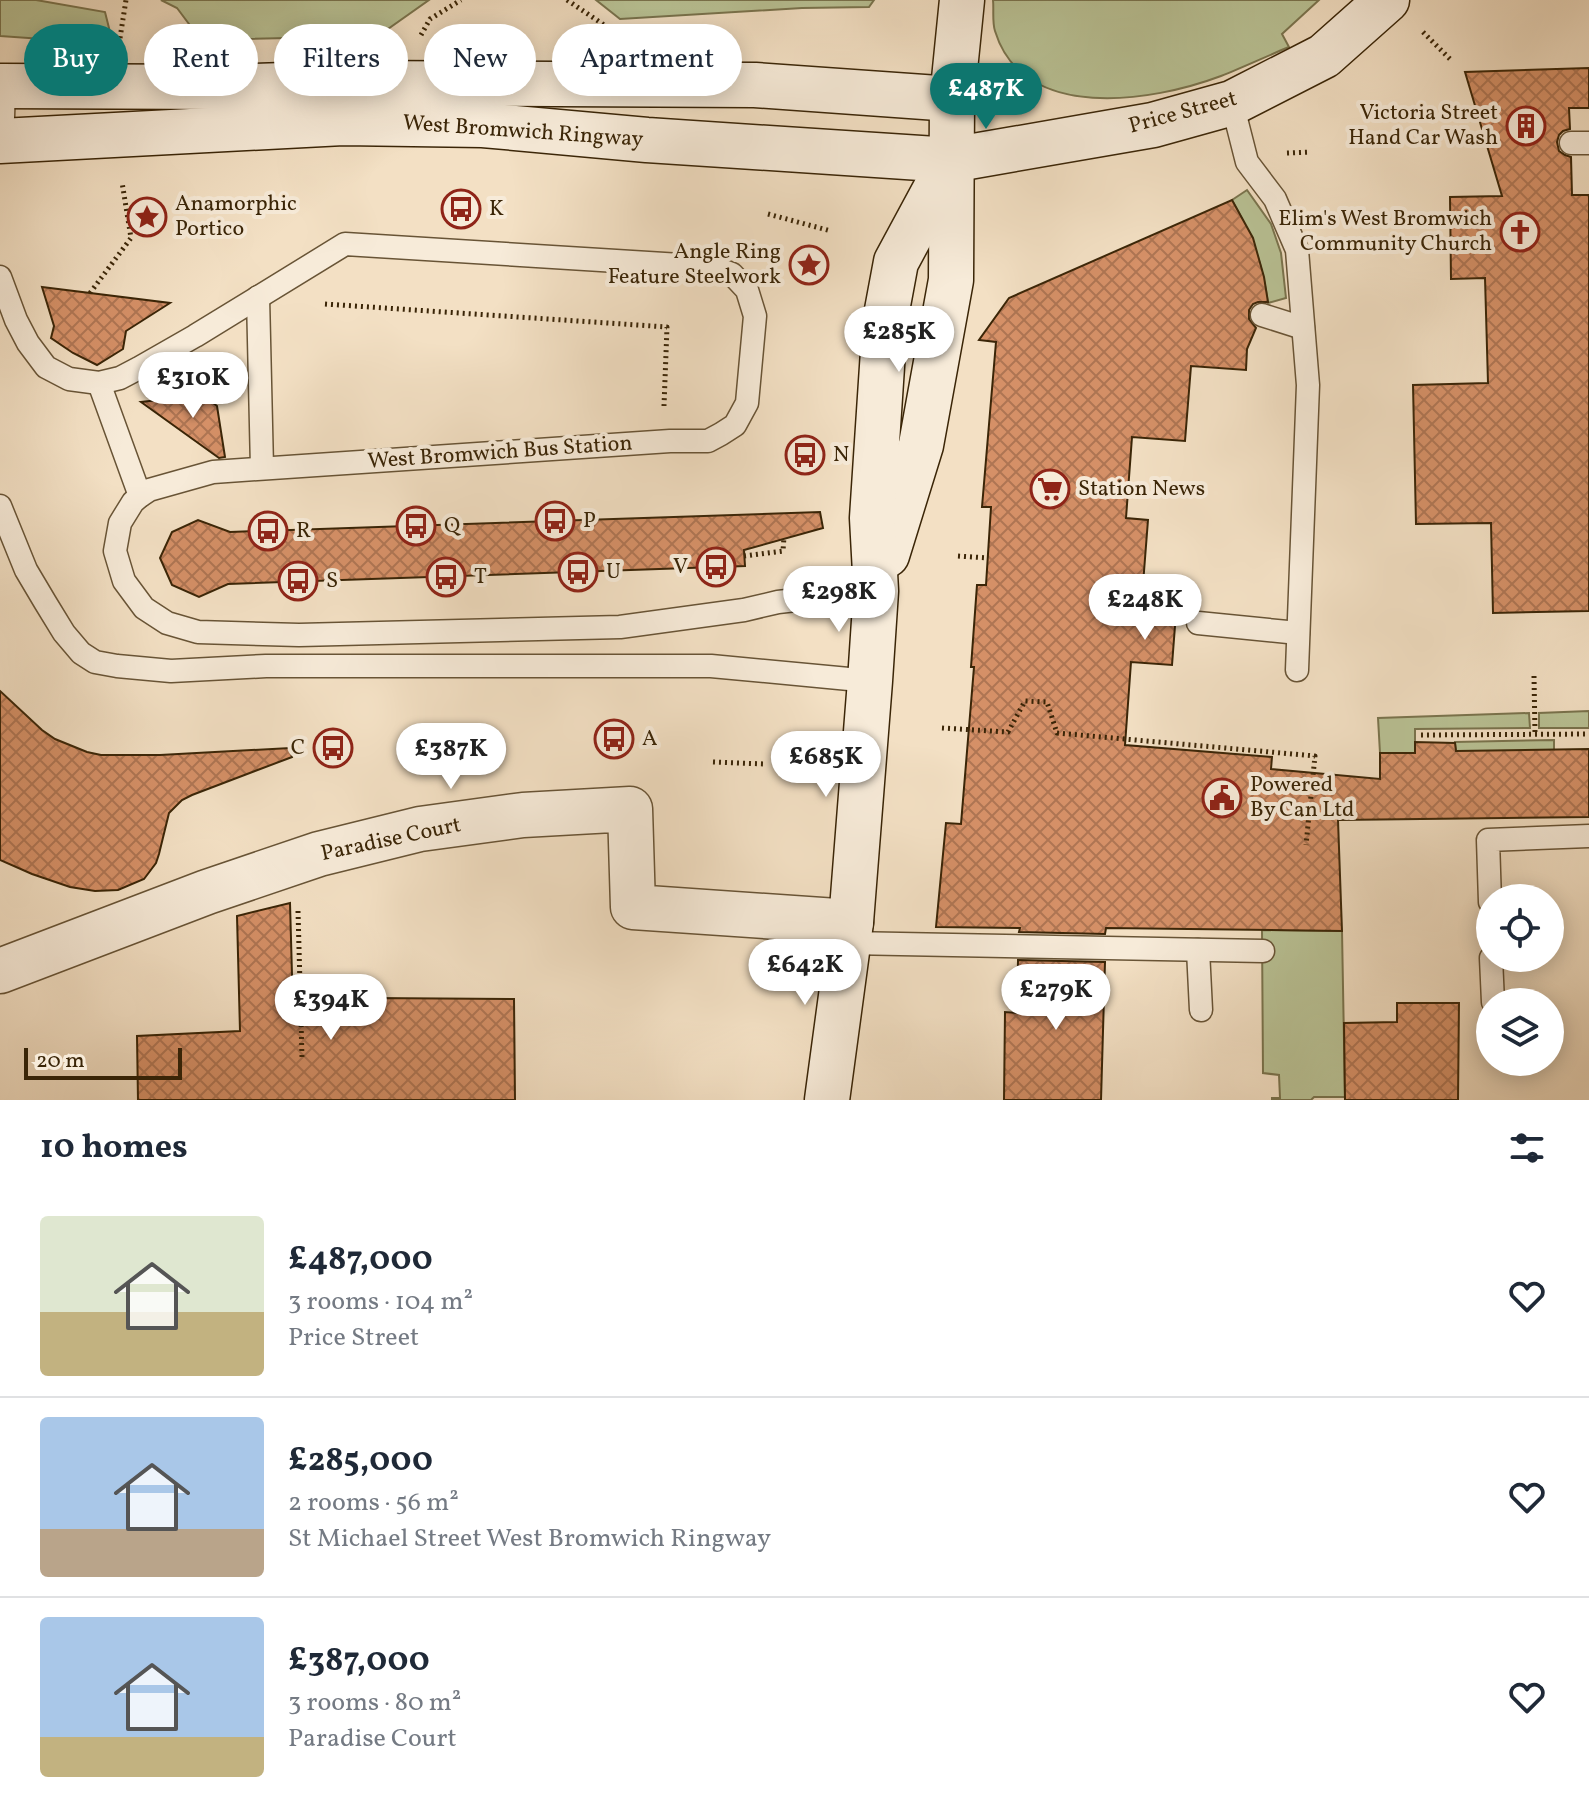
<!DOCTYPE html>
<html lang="en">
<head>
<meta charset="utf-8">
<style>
  body { margin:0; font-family:Vollkorn,serif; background:#f2f2f3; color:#1f2937; height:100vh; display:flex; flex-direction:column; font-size:30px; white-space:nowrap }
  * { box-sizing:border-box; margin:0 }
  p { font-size:26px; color:#747a83 }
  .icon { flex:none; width:44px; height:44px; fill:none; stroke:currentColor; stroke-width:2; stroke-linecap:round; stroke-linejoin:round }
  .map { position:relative; height:1100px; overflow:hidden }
  .details { display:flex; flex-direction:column; background:#fff; flex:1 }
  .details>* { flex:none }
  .guide { position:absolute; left:24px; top:24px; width:800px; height:72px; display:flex; gap:16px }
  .tools { position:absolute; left:1476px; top:884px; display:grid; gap:16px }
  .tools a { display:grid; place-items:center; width:88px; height:88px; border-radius:50%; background:#fff; box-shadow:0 4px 20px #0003; font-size:40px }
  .scale { position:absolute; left:24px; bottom:20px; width:158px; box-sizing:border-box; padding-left:8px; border:4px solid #3a2507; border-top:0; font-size:22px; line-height:28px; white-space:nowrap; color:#3a2507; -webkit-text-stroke:6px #f7ebd9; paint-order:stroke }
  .price { position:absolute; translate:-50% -68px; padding:0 18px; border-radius:28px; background:#fff; color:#222; font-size:26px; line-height:52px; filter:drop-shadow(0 2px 4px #0008) }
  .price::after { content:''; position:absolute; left:50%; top:48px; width:24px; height:18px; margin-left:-12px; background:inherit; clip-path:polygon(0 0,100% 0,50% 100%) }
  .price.current { background:#0f766e; color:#fff }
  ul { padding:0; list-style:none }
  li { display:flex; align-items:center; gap:24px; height:200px; padding:0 40px }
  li+li { border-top:2px solid #e0e1e3 }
  li span { display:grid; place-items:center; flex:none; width:224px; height:160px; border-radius:8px; color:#555 }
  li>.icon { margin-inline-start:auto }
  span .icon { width:96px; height:96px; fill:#fffc; stroke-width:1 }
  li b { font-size:34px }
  h2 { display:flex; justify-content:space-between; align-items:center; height:96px; padding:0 40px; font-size:34px }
  .pill { padding:0 28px; border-radius:36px; background:#fff; box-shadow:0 4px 20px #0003; font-size:28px; line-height:72px }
  .pill.current { background:#0f766e; color:#fff }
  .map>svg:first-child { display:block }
  .green { fill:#b9c295; stroke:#7a744e; stroke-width:2 }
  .building { fill:url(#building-cross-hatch); stroke:#3a2507; stroke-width:2 }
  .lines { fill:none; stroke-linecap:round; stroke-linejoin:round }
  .lane-casing { stroke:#685436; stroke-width:25 }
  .street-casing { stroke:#685436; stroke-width:47 }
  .secondary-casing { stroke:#3a2507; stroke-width:47 }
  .path { stroke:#3a2507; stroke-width:5; stroke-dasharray:2 4; stroke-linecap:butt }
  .lane { stroke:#f7ebd9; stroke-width:22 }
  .street { stroke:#f7ebd9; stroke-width:44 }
  .secondary { stroke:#f7ebd9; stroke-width:44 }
  .labels { text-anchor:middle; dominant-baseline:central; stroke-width:8; stroke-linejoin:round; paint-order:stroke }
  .street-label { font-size:22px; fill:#3a2507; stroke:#f7ebd9 }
  .poi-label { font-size:22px; fill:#3a2507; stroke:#f7ebd9; text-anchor:start }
</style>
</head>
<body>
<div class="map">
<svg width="1589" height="1100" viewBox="0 0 1589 1100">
  <defs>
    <pattern id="building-cross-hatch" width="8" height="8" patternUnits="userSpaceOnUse" patternTransform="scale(2)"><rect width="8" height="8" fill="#d59067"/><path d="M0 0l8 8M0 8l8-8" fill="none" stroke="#ae7553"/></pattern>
  </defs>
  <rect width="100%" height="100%" fill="#f3e0c4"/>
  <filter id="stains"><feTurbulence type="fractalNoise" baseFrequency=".0025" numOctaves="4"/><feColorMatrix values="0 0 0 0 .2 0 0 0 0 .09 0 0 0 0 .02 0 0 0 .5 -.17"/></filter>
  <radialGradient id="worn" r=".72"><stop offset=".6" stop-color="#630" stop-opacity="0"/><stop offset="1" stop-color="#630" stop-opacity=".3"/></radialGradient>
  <g class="green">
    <path d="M0 0H36L105 12 113 44 0 36Z"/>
    <path d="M161 0H429L378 36 201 40 177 8Z"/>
    <path d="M596 0H874L869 7 802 8 620 19Z"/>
    <path d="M993 0H1319L1282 34 1289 47C1267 56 1244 67 1221 76 1152 102 1023 123 995 31 992 22 994 10 993 0Z"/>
    <path d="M1247 190 1271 224 1281 253 1286 298 1268 303C1262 261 1253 238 1232 200Z"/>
    <path d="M1589 711V728H1539V713Z"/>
    <path d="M1529 713 1530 728 1415 729V753H1380L1378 718Z"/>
    <path d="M1554 740V751L1456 752 1455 742Z"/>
    <path d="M1262 930 1342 931 1345 1097H1314L1311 1100H1272V1098H1280L1279 1075 1263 1073Z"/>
  </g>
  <g class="building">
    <path d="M1589 68V108H1569L1570 129 1563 131 1559 135 1557 142 1559 151 1565 155 1571 157 1572 195H1589V611L1493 613 1491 523 1416 524 1413 385 1488 383 1485 278 1451 279 1450 197 1502 196 1465 72Z"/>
    <path d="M1232 200 1253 238 1264 277 1268 302H1258L1253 304 1249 310V319L1256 328 1247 349 1246 370 1191 366 1185 441 1132 437 1126 518 1148 520 1142 597 1177 600 1172 665 1131 662 1125 745 1272 757 1271 769 1380 779V753H1415V742L1455 743 1456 751 1589 749V817L1338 820 1342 931 1106 928 1105 934 1019 932 1020 928 936 927 946 823 961 824 974 667H971L977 585H986L991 507H982L996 342 979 340 1009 298Z"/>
    <path d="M42 287 170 303 126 331 123 349 97 365 73 353 51 338 54 326Z"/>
    <path d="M203 395 217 406 225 457 219 458 141 402Z"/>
    <path d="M820 512 823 528 744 550 745 566 228 584 199 597 172 585 160 558 172 532 198 520 230 532Z"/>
    <path d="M0 691 42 730 55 739 87 752 101 755H160L290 748 292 757 192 795 182 800 169 813 159 854 156 863 144 879 118 890 95 891 70 887 32 874 0 860Z"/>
    <path d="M290 903 293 1011 373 1010V998L514 999 515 1100H138L137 1036 240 1031 237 916Z"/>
    <path d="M1018 960 1105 962 1101 1100H1004L1005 1012 1017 1013Z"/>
    <path d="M1397 1003H1459L1458 1100H1345L1344 1023 1397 1022Z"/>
  </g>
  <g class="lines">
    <defs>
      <g id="lane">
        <path d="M1232 103 1247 162 1275 199 1297 250 1308 385 1297 670"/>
        <path d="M1571 143H1589"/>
        <path d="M2 148 4 86"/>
        <path d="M0 277 16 320 28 343 46 367 69 379 99 383 120 378 139 368 195 336 345 244 713 267 732 274 747 290 755 316 747 403 735 425 721 434 708 441H670L213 472 149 490 140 496 133 502 120 523 115 551 124 581 144 608 167 623 198 632 299 635 620 627 744 610 778 602 876 591"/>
        <path d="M258 297 262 468"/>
        <path d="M1262 315 1303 328"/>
        <path d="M99 383 140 496"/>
        <path d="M0 506 26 570 45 602 64 633 81 653 95 662 117 666 171 671 266 666H711L870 681"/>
        <path d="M1198 623 1298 633"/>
        <path d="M1490 902 1488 840 1589 836"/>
        <path d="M848 943 1263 951"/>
        <path d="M1198 950 1201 1010"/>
        <path d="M1491 958 1493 1002"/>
      </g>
      <path id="street" d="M0 971 207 892 319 854 420 829 523 815 630 809 633 907 851 922"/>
      <g id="secondary">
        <path d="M0 86 225 87 343 83 755 85 952 99"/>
        <path d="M0 141 343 123 483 125 647 140 951 160 1153 125 1232 103 1324 56 1387 0"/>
        <path d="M887 555 921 445 951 280 952 99 962 0"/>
        <path d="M827 1100 851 922 870 681 876 591 872 518 885 321 896 262 951 160"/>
      </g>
    </defs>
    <use href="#lane" class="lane-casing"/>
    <use href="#street" class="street-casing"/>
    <use href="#secondary" class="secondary-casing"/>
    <g class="path">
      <path d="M567 0 616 33"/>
      <path d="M1423 32 1451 60"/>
      <path d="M421 35 430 19 461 0"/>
      <path d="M120 38 126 0"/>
      <path d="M1287 153 1310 152"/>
      <path d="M768 214 831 231"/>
      <path d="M90 293 131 238 122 182"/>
      <path d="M325 304 667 327 664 406"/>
      <path d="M744 556 783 551 784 537"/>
      <path d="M958 556 988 558"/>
      <path d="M1534 676 1535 734"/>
      <path d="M942 728 1008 732 1025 701 1047 702 1057 733 1315 756 1306 845"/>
      <path d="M1421 735 1589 734"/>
      <path d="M713 762 765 764"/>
      <path d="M298 911 302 1058"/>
    </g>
    <use href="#lane" class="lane"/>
    <use href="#street" class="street"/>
    <use href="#secondary" class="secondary"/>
  </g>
  <defs>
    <symbol id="building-ring" viewBox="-11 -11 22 22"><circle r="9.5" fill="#f7ebd9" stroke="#8f2418" stroke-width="1.5"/><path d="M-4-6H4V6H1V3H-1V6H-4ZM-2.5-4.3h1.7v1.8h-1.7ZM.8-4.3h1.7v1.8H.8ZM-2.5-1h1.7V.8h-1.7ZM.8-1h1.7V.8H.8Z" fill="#8f2418"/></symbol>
    <symbol id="bus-ring" viewBox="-11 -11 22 22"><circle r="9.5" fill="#f7ebd9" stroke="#8f2418" stroke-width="1.5"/><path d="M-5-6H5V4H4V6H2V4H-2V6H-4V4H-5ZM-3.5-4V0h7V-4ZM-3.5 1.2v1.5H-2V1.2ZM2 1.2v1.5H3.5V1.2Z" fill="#8f2418"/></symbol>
    <symbol id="sight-ring" viewBox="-11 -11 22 22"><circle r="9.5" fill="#f7ebd9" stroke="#8f2418" stroke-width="1.5"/><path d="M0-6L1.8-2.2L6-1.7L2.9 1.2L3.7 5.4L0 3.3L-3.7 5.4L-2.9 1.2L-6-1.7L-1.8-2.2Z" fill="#8f2418"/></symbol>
    <symbol id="church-ring" viewBox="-11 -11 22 22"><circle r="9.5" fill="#f7ebd9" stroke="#8f2418" stroke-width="1.5"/><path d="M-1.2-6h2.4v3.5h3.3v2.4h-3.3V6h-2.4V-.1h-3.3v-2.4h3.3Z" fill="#8f2418"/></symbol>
    <symbol id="supermarket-ring" viewBox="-11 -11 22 22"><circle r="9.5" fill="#f7ebd9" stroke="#8f2418" stroke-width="1.5"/><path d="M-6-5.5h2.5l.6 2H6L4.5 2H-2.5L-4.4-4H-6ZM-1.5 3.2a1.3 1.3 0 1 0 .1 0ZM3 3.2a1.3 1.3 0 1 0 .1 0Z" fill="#8f2418"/></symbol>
    <symbol id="civic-ring" viewBox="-11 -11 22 22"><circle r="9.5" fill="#f7ebd9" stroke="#8f2418" stroke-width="1.5"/><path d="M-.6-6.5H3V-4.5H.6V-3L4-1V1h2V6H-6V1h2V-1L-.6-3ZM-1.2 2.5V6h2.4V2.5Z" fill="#8f2418"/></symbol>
  </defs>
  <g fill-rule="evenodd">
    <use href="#building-ring" x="1504" y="104" width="44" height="44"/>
    <use href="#bus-ring" x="439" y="187" width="44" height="44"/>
    <use href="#sight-ring" x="125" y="195" width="44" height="44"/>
    <use href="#church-ring" x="1498" y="210" width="44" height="44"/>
    <use href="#sight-ring" x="787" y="243" width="44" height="44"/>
    <use href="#bus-ring" x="783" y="433" width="44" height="44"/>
    <use href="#supermarket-ring" x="1028" y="467" width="44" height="44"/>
    <use href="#bus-ring" x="533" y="499" width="44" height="44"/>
    <use href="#bus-ring" x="394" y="504" width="44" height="44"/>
    <use href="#bus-ring" x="246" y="509" width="44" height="44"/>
    <use href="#bus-ring" x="694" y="545" width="44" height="44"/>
    <use href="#bus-ring" x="556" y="550" width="44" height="44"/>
    <use href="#bus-ring" x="424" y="555" width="44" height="44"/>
    <use href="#bus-ring" x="276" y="559" width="44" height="44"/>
    <use href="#bus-ring" x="592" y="717" width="44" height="44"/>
    <use href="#bus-ring" x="311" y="726" width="44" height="44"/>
    <use href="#civic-ring" x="1200" y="776" width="44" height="44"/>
  </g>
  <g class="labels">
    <g class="street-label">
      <text transform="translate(1183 113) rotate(-15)">Price Street</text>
      <text transform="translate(523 132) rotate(4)">West Bromwich Ringway</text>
      <text transform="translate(500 453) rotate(-4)">West Bromwich Bus Station</text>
      <text transform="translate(391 840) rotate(-12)">Paradise Court</text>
    </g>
    <g class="poi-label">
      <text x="1498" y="113" text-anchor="end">Victoria Street<tspan x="1498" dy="25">Hand Car Wash</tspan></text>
      <text x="175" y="204">Anamorphic<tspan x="175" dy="25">Portico</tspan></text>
      <text x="489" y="209">K</text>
      <text x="1492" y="219" text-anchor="end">Elim's West Bromwich<tspan x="1492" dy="25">Community Church</tspan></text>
      <text x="781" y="252" text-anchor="end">Angle Ring<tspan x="781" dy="25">Feature Steelwork</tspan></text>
      <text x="833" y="455">N</text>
      <text x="1078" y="489">Station News</text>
      <text x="583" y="521">P</text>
      <text x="444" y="526">Q</text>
      <text x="296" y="531">R</text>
      <text x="688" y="567" text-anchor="end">V</text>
      <text x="606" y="572">U</text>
      <text x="474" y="577">T</text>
      <text x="326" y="581">S</text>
      <text x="642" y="739">A</text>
      <text x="305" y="748" text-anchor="end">C</text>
      <text x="1250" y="785">Powered<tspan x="1250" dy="25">By Can Ltd</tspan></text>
    </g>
  </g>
  <rect width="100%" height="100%" filter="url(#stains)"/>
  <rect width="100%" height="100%" fill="url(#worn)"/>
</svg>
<div class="tools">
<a><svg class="icon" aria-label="locate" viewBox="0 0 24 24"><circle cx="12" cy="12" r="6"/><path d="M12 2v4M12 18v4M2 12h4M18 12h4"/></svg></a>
<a><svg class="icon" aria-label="layers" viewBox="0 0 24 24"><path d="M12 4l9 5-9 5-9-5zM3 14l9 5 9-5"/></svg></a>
</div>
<div class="scale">20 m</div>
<b class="price current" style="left:986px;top:131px">£487K</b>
<b class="price" style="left:899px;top:374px">£285K</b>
<b class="price" style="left:193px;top:420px">£310K</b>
<b class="price" style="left:839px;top:634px">£298K</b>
<b class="price" style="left:1145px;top:642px">£248K</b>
<b class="price" style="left:451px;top:791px">£387K</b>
<b class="price" style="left:826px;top:799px">£685K</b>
<b class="price" style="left:805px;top:1007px">£642K</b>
<b class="price" style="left:1056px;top:1032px">£279K</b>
<b class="price" style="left:331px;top:1042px">£394K</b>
<div class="guide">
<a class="pill current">Buy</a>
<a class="pill">Rent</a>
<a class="pill">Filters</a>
<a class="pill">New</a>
<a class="pill">Apartment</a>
</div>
</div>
<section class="details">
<h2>10 homes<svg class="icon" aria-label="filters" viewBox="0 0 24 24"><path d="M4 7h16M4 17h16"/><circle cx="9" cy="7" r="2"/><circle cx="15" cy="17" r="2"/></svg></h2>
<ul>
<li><span style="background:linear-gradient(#dfe7d0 60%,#c2b280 0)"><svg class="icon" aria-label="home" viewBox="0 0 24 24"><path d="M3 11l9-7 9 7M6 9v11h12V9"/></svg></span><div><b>£487,000</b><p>3 rooms · 104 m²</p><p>Price Street</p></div><svg class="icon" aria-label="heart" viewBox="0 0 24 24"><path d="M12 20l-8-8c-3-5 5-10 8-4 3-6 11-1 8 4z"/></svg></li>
<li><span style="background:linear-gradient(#a9c7e8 70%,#b9a48a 0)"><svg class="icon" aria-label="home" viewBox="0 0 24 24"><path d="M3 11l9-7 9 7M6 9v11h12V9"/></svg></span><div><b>£285,000</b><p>2 rooms · 56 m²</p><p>St Michael Street West Bromwich Ringway</p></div><svg class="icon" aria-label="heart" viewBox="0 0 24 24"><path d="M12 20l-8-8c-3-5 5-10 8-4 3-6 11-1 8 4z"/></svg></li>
<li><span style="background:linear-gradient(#a9c7e8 75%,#c2b280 0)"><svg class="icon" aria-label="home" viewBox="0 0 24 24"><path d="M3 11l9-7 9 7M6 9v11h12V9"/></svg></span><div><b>£387,000</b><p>3 rooms · 80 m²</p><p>Paradise Court</p></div><svg class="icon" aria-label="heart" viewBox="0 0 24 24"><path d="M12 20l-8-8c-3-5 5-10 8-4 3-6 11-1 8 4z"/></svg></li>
</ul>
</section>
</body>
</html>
